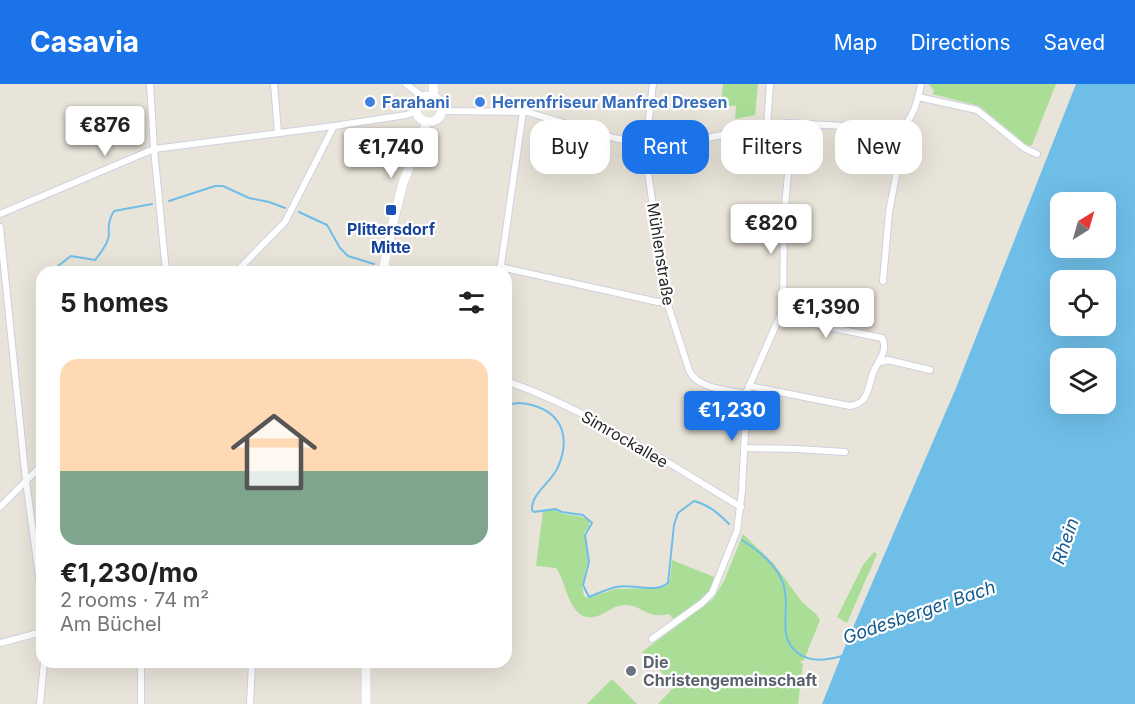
<!DOCTYPE html>
<html lang="en">
<head>
<meta charset="utf-8">
<style>
  body { margin:0; font-family:Inter,sans-serif; background:#f6f6f6; color:#202124; height:100vh; display:flex; flex-direction:column; font-size:22px; white-space:nowrap }
  * { box-sizing:border-box; margin:0 }
  p { font-size:20px; color:#757577 }
  .icon { flex:none; width:33px; height:33px; fill:none; stroke:currentColor; stroke-width:2; stroke-linecap:round; stroke-linejoin:round }
  .map { position:relative; flex:1; overflow:hidden }
  .details { position:absolute; left:36px; top:182px; width:476px; height:402px; display:flex; flex-direction:column; background:#fff; border-radius:18px; box-shadow:0 6px 24px #0002 }
  .details>* { flex:none }
  .hud { position:absolute; left:530px; top:36px; width:514px; height:54px; display:flex; gap:12px }
  .needle { width:39px; rotate:37deg }
  .buttons { position:absolute; left:1050px; top:108px; display:grid; gap:12px }
  .buttons a { display:grid; place-items:center; width:66px; height:66px; border-radius:12px; background:#fff; box-shadow:0 6px 24px #0002; font-size:30px }
  .price { position:absolute; translate:-50% -51px; padding:0 14px; border-radius:6px; background:#fff; color:#222; font-size:20px; line-height:39px; filter:drop-shadow(0 2px 3px #0008) }
  .price::after { content:''; position:absolute; left:50%; top:36px; width:18px; height:14px; margin-left:-9px; background:inherit; clip-path:polygon(0 0,100% 0,50% 100%) }
  .price.current { background:#1a73e8; color:#fff }
  ul { padding:0; list-style:none }
  li { display:grid; align-content:center; gap:12px; height:318px; padding:0 24px }
  li span { display:grid; place-items:center; height:186px; border-radius:18px; color:#555 }
  li>.icon { margin-inline-start:auto }
  span .icon { width:108px; height:108px; fill:#fffc; stroke-width:1 }
  li b { font-size:26px }
  h2 { display:flex; justify-content:space-between; align-items:center; height:72px; padding:0 24px; font-size:26px }
  .tag { padding:0 21px; border-radius:18px; background:#fff; box-shadow:0 6px 24px #0002; font-size:21px; line-height:54px }
  .tag.current { background:#1a73e8; color:#fff }
  header { display:flex; align-items:center; gap:36px; box-sizing:border-box; height:84px; padding:0 30px; background:#1a73e8; color:#fff }
  header strong { font-size:28px }
  nav { display:flex; gap:33px; margin-inline-start:auto; font-size:21px }
  .map>svg:first-child { display:block }
  .green { fill:#aade97 }
  .water { fill:#6fbee8; fill-rule:evenodd }
  .lines { fill:none; stroke-linecap:round; stroke-linejoin:round }
  .stream { stroke:#6fbee8; stroke-width:2 }
  .minor-casing { stroke:#ced0e0; stroke-width:8 }
  .secondary-casing { stroke:#ced0e0; stroke-width:10 }
  .minor { stroke:#fff; stroke-width:6 }
  .secondary { stroke:#fff; stroke-width:9 }
  .shop-dot { fill:#3f7fe0; stroke:#fff; stroke-width:2 }
  .transit-dot { fill:#1a4fb4; stroke:#fff; stroke-width:2 }
  .worship-dot { fill:#6b7280; stroke:#fff; stroke-width:2 }
  .labels { text-anchor:middle; dominant-baseline:central; stroke-width:4.5; stroke-linejoin:round; paint-order:stroke }
  .shop-label { font-size:16px; font-weight:bold; fill:#366cbe; stroke:#fff; text-anchor:start }
  .transit-label { font-size:16px; font-weight:bold; fill:#164399; stroke:#fff }
  .street-label { font-size:16px; fill:#272727; stroke:#fff }
  .worship-label { font-size:16px; font-weight:bold; fill:#5b616d; stroke:#fff; text-anchor:start }
  .water-label { font-size:18px; font-style:italic; fill:#135b8f; stroke:#fff }
</style>
</head>
<body>
<header>
<strong>Casavia</strong>
<nav><a>Map</a><a>Directions</a><a>Saved</a></nav>
</header>
<div class="map">
<svg width="1135" height="620" viewBox="0 0 1135 620">
  <rect width="100%" height="100%" fill="#e9e4d9"/>
  <g class="green">
    <path d="M723 0H758L755 31 735 35 736 22 721 21Z"/>
    <path d="M929 0H1056L1032 61 1028 62 979 22 932 10 934 7Z"/>
    <path d="M553 425C563 433 578 429 589 436V442L584 449 588 477 582 501 584 512 588 514 615 505 654 504 667 502 670 495 672 476 719 495 709 510 674 536 669 530C647 536 641 520 625 521 613 521 605 531 594 533 568 537 567 498 556 484L536 482 543 427Z"/>
    <path d="M743 450 774 480 802 518 816 530 820 536 804 576 800 578 803 580 798 620H658L675 602 642 568 713 515 724 497Z"/>
    <path d="M874 468 877 470 847 539 837 533 863 481Z"/>
    <path d="M612 595 637 620H587Z"/>
  </g>
  <path class="water" d="M1076 0H1135V620H822L848 555 956 304ZM1060 118H1106V164H1060ZM1060 196H1106V242H1060ZM1060 274H1106V320H1060Z"/>
  <g class="lines">
    <g class="stream">
      <path d="M169 117 215 102H223L249 114 269 118 285 124"/>
      <path d="M299 128 327 141 340 164 348 172 374 180"/>
      <path d="M56 188 58 182 71 172 95 176C100 170 109 159 109 150 108 142 109 135 114 127L152 120"/>
      <path d="M506 323C514 317 523 319 532 321 564 330 570 355 558 383 552 398 531 409 532 426L534 428 555 425 562 428 583 431 592 439 585 451 589 478 583 501 589 513C597 510 607 505 616 503 631 499 655 510 668 499L674 441 678 429 694 417C709 421 718 429 729 440"/>
      <path d="M742 456C759 467 776 480 783 499 792 524 775 552 798 569 811 579 827 576 842 572"/>
    </g>
    <defs>
      <g id="minor">
        <path d="M150 0 154 65 166 188"/>
        <path d="M274 0 278 49"/>
        <path d="M406 0 423 13"/>
        <path d="M653 0 645 68 667 218 689 286C697 305 727 306 746 310"/>
        <path d="M918 13 977 26 1024 64 1037 70"/>
        <path d="M442 27 527 28 614 54 638 59 703 55 767 41 789 39 898 45C913 39 918 15 921 0"/>
        <path d="M767 41 770 0"/>
        <path d="M0 130 154 65 334 42 406 31 416 27"/>
        <path d="M0 143 26 397 42 514"/>
        <path d="M500 183 658 218H667"/>
        <path d="M236 188 285 138 334 42"/>
        <path d="M500 188 523 28"/>
        <path d="M883 197 889 128 903 55 900 45"/>
        <path d="M881 278 888 276 930 286"/>
        <path d="M506 297C590 326 664 377 741 423"/>
        <path d="M749 302 850 322C855 321 859 320 863 316 869 309 870 297 873 289 877 278 889 267 882 254L814 240 782 230"/>
        <path d="M744 364 797 365 845 368"/>
        <path d="M0 423 42 381"/>
        <path d="M652 555 702 519 712 509 737 447 742 407 747 307 783 225 784 132 789 79V39"/>
        <path d="M0 559 42 548"/>
        <path d="M141 578V620"/>
        <path d="M40 620 44 578"/>
        <path d="M250 620 252 578"/>
      </g>
      <g id="secondary">
        <path d="M433 0 434 13"/>
        <circle cx="429" cy="25" r="13"/>
        <path d="M383 188 390 150 403 99 427 38"/>
        <path d="M366 620V578"/>
      </g>
    </defs>
    <use href="#minor" class="minor-casing"/>
    <use href="#secondary" class="secondary-casing"/>
    <use href="#minor" class="minor"/>
    <use href="#secondary" class="secondary"/>
  </g>
  <g class="shop-dot">
    <circle cx="370" cy="18" r="6"/>
    <circle cx="480" cy="18" r="6"/>
  </g>
  <rect class="transit-dot" x="385" y="120" width="12" height="12" rx="3"/>
  <circle class="worship-dot" cx="631" cy="587" r="6"/>
  <g class="labels">
    <g class="shop-label">
      <text x="382" y="18">Farahani</text>
      <text x="492" y="18">Herrenfriseur Manfred Dresen</text>
    </g>
    <g class="transit-label">
      <text x="391" y="145">Plittersdorf<tspan x="391" dy="18">Mitte</tspan></text>
    </g>
    <g class="street-label">
      <text transform="translate(661 170) rotate(81)">Mühlenstraße</text>
      <text transform="translate(625 355) rotate(30)">Simrockallee</text>
    </g>
    <g class="worship-label">
      <text x="643" y="578">Die<tspan x="643" dy="18">Christengemeinschaft</tspan></text>
    </g>
    <g class="water-label">
      <text transform="translate(1065 457) rotate(-71)">Rhein</text>
      <text transform="translate(919 528) rotate(-19)">Godesberger Bach</text>
    </g>
  </g>
</svg>
<div class="buttons">
<a><svg class="needle" viewBox="-14 -14 28 28"><path d="M0-13l5 13h-10z" fill="#e53935"/><path d="M0 13l5-13h-10z" fill="#757577"/></svg></a>
<a><svg class="icon" aria-label="locate" viewBox="0 0 24 24"><circle cx="12" cy="12" r="6"/><path d="M12 2v4M12 18v4M2 12h4M18 12h4"/></svg></a>
<a><svg class="icon" aria-label="layers" viewBox="0 0 24 24"><path d="M12 4l9 5-9 5-9-5zM3 14l9 5 9-5"/></svg></a>
</div>
<b class="price" style="left:105px;top:73px">€876</b>
<b class="price" style="left:391px;top:95px">€1,740</b>
<b class="price" style="left:771px;top:171px">€820</b>
<b class="price" style="left:826px;top:255px">€1,390</b>
<b class="price current" style="left:732px;top:358px">€1,230</b>
<div class="hud">
<a class="tag">Buy</a>
<a class="tag current">Rent</a>
<a class="tag">Filters</a>
<a class="tag">New</a>
</div>
<section class="details">
<h2>5 homes<svg class="icon" aria-label="filters" viewBox="0 0 24 24"><path d="M4 7h16M4 17h16"/><circle cx="9" cy="7" r="2"/><circle cx="15" cy="17" r="2"/></svg></h2>
<ul>
<li><span style="background:linear-gradient(#ffd9b3 60%,#7fa58c 0)"><svg class="icon" aria-label="home" viewBox="0 0 24 24"><path d="M3 11l9-7 9 7M6 9v11h12V9"/></svg></span><div><b>€1,230/mo</b><p>2 rooms · 74 m²</p><p>Am Büchel</p></div></li>
</ul>
</section>
</div>
</body>
</html>
